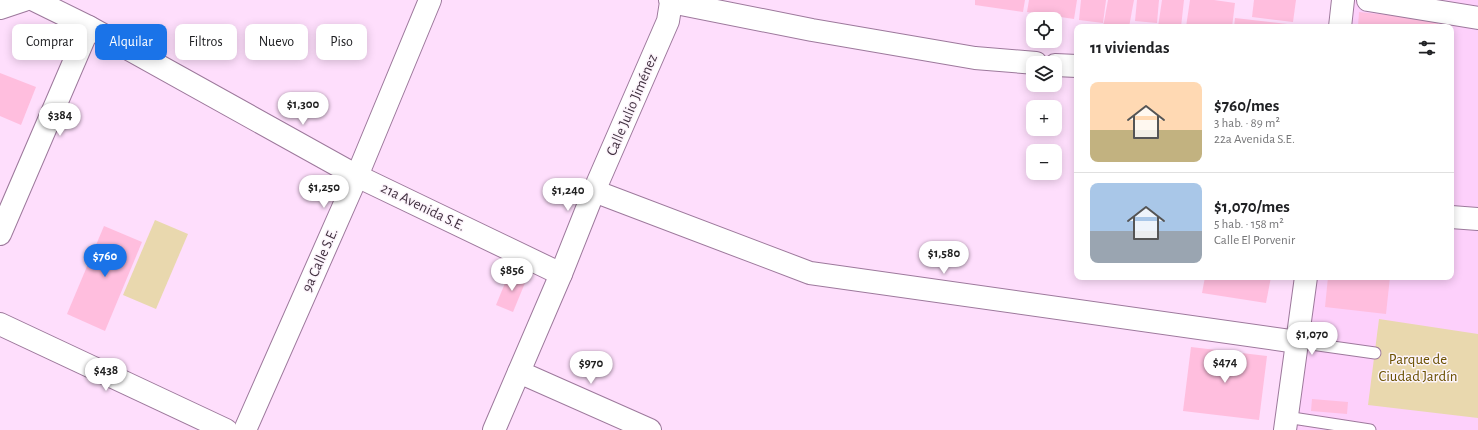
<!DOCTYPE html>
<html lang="es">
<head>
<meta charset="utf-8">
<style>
  body { margin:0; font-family:"Alegreya Sans",sans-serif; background:#f6f6f6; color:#202124; height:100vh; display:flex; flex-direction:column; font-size:15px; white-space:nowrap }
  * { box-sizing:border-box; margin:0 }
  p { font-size:13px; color:#757577 }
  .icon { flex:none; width:22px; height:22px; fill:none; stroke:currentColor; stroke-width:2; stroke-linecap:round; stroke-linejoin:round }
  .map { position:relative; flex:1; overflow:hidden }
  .panel { position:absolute; left:1074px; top:24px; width:380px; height:256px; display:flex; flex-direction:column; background:#fff; border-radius:8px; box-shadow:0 2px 10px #0003 }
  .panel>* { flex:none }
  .hud { position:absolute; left:12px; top:24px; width:380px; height:36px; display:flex; gap:8px }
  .fabs { position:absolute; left:1026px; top:12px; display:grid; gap:8px }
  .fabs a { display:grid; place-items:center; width:36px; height:36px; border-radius:8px; background:#fff; box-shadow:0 2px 10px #0003; font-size:20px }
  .price { position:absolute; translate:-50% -34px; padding:0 9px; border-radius:14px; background:#fff; color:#222; font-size:13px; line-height:26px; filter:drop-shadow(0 1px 2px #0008) }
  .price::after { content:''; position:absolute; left:50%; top:24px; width:12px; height:9px; margin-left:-6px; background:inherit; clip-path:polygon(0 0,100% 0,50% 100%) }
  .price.current { background:#1a73e8; color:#fff }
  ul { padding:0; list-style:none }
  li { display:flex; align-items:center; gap:12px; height:100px; padding:0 16px }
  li+li { border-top:1px solid #e0e0e0 }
  li span { display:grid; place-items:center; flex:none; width:112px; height:80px; border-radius:8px; color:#555 }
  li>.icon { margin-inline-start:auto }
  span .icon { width:48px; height:48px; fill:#fffc; stroke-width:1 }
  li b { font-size:17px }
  h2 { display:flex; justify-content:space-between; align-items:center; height:48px; padding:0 16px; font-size:17px }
  .tag { padding:0 14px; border-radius:8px; background:#fff; box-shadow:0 2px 10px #0003; font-size:14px; line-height:36px }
  .tag.current { background:#1a73e8; color:#fff }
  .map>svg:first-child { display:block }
  .built { fill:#fdd0fb }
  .green { fill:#e9d8ae }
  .building { fill:#ffbede }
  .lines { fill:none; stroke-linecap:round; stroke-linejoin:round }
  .lane-casing { stroke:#9d799c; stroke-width:13 }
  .street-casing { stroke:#9d799c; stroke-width:24 }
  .secondary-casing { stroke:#9d799c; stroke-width:24 }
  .lane { stroke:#fff; stroke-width:11 }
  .street { stroke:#fff; stroke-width:22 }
  .secondary { stroke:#fff; stroke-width:22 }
  .labels { text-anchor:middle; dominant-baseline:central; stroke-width:3; stroke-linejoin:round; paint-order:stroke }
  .street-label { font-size:15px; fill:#413140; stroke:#fcf4fb }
  .park-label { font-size:15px; fill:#6b5100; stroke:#fcf4fb }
</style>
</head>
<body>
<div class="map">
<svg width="1478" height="430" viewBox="0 0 1478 430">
  <rect width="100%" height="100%" fill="#fedefc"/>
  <path class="built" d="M1343 0H1478V430H1285L1306 277H1451V27H1340Z"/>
  <g class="green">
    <path d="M155 220 188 234 156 309 123 295Z"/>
    <path d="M1379 319 1478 334V418L1368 405Z"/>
  </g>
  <g class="building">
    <path d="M975 0H1025L1023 12 975 5Z"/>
    <path d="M1029 0H1077L1074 19 1027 12Z"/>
    <path d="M1081 0H1106L1103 23 1079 20Z"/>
    <path d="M1108 0H1134L1129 27H1103Z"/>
    <path d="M1137 0H1159L1157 23 1135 21Z"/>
    <path d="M1162 0H1184L1181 27H1158Z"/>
    <path d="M1190 0H1214L1235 3 1232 27H1186Z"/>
    <path d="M1254 0H1296L1293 22 1252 17Z"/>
    <path d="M1359 12 1438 20V27H1358Z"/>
    <path d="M1235 18 1305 26V27H1234Z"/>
    <path d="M0 73 36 87 21 125 0 116Z"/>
    <path d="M104 226 142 242 105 331 67 314Z"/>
    <path d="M510 271 527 278 513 312 496 305Z"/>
    <path d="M1205 277H1271L1266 303 1202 293Z"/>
    <path d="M1328 277H1390L1386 314 1325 307Z"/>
    <path d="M1191 347 1267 356 1259 420 1183 411Z"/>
    <path d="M1312 399 1348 402 1347 414 1311 411Z"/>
  </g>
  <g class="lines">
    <defs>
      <g id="lane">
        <path d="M1297 342 1375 353"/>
        <path d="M1286 417 1370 430"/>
      </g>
      <g id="street">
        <path d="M34 0 89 27 357 176 561 274"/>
        <path d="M1368 0 1478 18"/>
        <path d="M671 2 812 30 975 58 1036 63"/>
        <path d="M0 8 24 0"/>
        <path d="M1055 65 1077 66"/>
        <path d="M594 191 810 273 1297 342"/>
        <path d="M1451 217 1478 219"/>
        <path d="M0 234 89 27"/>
        <path d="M0 324 226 430"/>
        <path d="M519 372 650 430"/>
        <path d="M245 430 357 176 430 0"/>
      </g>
      <g id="secondary">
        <path d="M1340 27 1343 0"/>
        <path d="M494 430 561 274 594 191 668 21 671 2 670 0"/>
        <path d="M1285 430 1306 277"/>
      </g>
    </defs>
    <use href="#lane" class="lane-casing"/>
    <use href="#street" class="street-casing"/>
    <use href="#secondary" class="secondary-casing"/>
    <use href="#lane" class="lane"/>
    <use href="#street" class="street"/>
    <use href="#secondary" class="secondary"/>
  </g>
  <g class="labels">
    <g class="street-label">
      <text transform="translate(632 105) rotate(-67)">Calle Julio Jiménez</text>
      <text transform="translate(423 207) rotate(26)">21a Avenida S.E.</text>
      <text transform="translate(320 260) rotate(-66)">9a Calle S.E.</text>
    </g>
    <g class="park-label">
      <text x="1418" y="359">Parque de<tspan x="1418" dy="17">Ciudad Jardín</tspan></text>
    </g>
  </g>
</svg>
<div class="fabs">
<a><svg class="icon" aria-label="locate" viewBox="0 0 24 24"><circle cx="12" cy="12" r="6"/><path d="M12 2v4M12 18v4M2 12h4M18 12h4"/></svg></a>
<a><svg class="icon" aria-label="layers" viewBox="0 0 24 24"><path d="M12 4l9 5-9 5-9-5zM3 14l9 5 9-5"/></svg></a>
<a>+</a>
<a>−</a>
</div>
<b class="price" style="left:303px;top:126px">$1,300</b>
<b class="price" style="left:60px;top:137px">$384</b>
<b class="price" style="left:324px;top:209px">$1,250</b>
<b class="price" style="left:568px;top:212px">$1,240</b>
<b class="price" style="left:944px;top:275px">$1,580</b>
<b class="price current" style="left:105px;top:278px">$760</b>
<b class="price" style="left:512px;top:292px">$856</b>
<b class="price" style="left:1312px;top:356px">$1,070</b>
<b class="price" style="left:1225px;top:384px">$474</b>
<b class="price" style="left:591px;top:385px">$970</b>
<b class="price" style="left:106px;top:392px">$438</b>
<div class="hud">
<a class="tag">Comprar</a>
<a class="tag current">Alquilar</a>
<a class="tag">Filtros</a>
<a class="tag">Nuevo</a>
<a class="tag">Piso</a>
</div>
<section class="panel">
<h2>11 viviendas<svg class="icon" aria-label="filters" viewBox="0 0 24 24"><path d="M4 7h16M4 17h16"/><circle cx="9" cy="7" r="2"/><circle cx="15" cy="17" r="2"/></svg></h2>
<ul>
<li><span style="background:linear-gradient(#ffd9b3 60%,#c2b280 0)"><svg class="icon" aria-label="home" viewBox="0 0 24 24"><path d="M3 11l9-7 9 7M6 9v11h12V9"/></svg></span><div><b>$760/mes</b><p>3 hab. · 89 m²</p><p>22a Avenida S.E.</p></div></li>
<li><span style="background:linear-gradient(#a9c7e8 60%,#9aa5b1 0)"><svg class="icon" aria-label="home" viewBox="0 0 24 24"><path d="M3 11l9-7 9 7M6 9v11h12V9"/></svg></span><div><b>$1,070/mes</b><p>5 hab. · 158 m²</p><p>Calle El Porvenir</p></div></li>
</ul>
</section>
</div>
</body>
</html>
